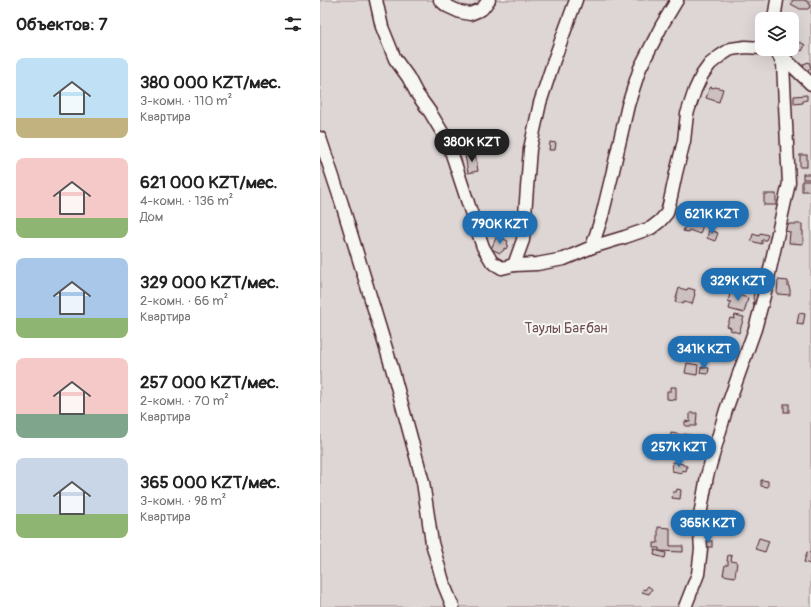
<!DOCTYPE html>
<html lang="ru">
<head>
<meta charset="utf-8">
<style>
  body { margin:0; font-family:Pangolin,sans-serif; background:#f6f6f6; color:#222; height:100vh; display:flex; flex-direction:column; font-size:15px; white-space:nowrap }
  * { box-sizing:border-box; margin:0 }
  p { font-size:13px; color:#767676 }
  .icon { flex:none; width:22px; height:22px; fill:none; stroke:currentColor; stroke-width:2; stroke-linecap:round; stroke-linejoin:round }
  .map { position:relative; flex:1; overflow:hidden }
  .drawer { display:flex; flex-direction:column; background:#fff; width:320px }
  .drawer>* { flex:none }
  .controls { position:absolute; left:435px; top:12px; display:grid; gap:8px }
  .controls a { display:grid; place-items:center; width:44px; height:44px; border-radius:8px; background:#fff; box-shadow:0 4px 16px #0002; font-size:20px }
  .price { position:absolute; translate:-50% -34px; padding:0 9px; border-radius:14px; background:#1f6fb2; color:#fff; font-size:13px; line-height:26px; filter:drop-shadow(0 1px 2px #0008) }
  .price::after { content:''; position:absolute; left:50%; top:24px; width:12px; height:9px; margin-left:-6px; background:inherit; clip-path:polygon(0 0,100% 0,50% 100%) }
  .price.current { background:#222; color:#fff }
  ul { padding:0; list-style:none }
  li { display:flex; align-items:center; gap:12px; height:100px; padding:0 16px }
  li span { display:grid; place-items:center; flex:none; width:112px; height:80px; border-radius:8px; color:#555 }
  li>.icon { margin-inline-start:auto }
  span .icon { width:48px; height:48px; fill:#fffc; stroke-width:1 }
  li b { font-size:17px }
  h2 { display:flex; justify-content:space-between; align-items:center; height:48px; padding:0 16px; font-size:17px }
  main { display:flex; flex:1; min-height:0 }
  .map>svg:first-child { display:block }
  .green { fill:#ddd6d5; stroke:#947a80; fill-rule:evenodd }
  .building { fill:#ccc1c0; stroke:#4a1f2b }
  .lines { fill:none; stroke-linecap:round; stroke-linejoin:round }
  .street-casing { stroke:#4a1f2b; stroke-width:15 }
  .street { stroke:#f6f6f2; stroke-width:12 }
  .labels { text-anchor:middle; dominant-baseline:central; stroke-width:4; stroke-linejoin:round; paint-order:stroke }
  .park-label { font-size:14px; fill:#6f4d56; stroke:#f6f6f2 }
</style>
</head>
<body>
<main>
<section class="drawer">
<h2>Объектов: 7<svg class="icon" aria-label="filters" viewBox="0 0 24 24"><path d="M4 7h16M4 17h16"/><circle cx="9" cy="7" r="2"/><circle cx="15" cy="17" r="2"/></svg></h2>
<ul>
<li><span style="background:linear-gradient(#bfe0f5 75%,#c2b280 0)"><svg class="icon" aria-label="home" viewBox="0 0 24 24"><path d="M3 11l9-7 9 7M6 9v11h12V9"/></svg></span><div><b>380 000 KZT/мес.</b><p>3-комн. · 110 m²</p><p>Квартира</p></div></li>
<li><span style="background:linear-gradient(#f6c9c9 75%,#8fb573 0)"><svg class="icon" aria-label="home" viewBox="0 0 24 24"><path d="M3 11l9-7 9 7M6 9v11h12V9"/></svg></span><div><b>621 000 KZT/мес.</b><p>4-комн. · 136 m²</p><p>Дом</p></div></li>
<li><span style="background:linear-gradient(#a9c7e8 75%,#8fb573 0)"><svg class="icon" aria-label="home" viewBox="0 0 24 24"><path d="M3 11l9-7 9 7M6 9v11h12V9"/></svg></span><div><b>329 000 KZT/мес.</b><p>2-комн. · 66 m²</p><p>Квартира</p></div></li>
<li><span style="background:linear-gradient(#f6c9c9 70%,#7fa58c 0)"><svg class="icon" aria-label="home" viewBox="0 0 24 24"><path d="M3 11l9-7 9 7M6 9v11h12V9"/></svg></span><div><b>257 000 KZT/мес.</b><p>2-комн. · 70 m²</p><p>Квартира</p></div></li>
<li><span style="background:linear-gradient(#c9d6e8 70%,#8fb573 0)"><svg class="icon" aria-label="home" viewBox="0 0 24 24"><path d="M3 11l9-7 9 7M6 9v11h12V9"/></svg></span><div><b>365 000 KZT/мес.</b><p>3-комн. · 98 m²</p><p>Квартира</p></div></li>
</ul>
</section>
<div class="map">
<svg width="491" height="607" viewBox="0 0 491 607">
  <rect width="100%" height="100%" fill="#f6f6f2"/>
  <filter id="ink" filterUnits="userSpaceOnUse"><feTurbulence type="fractalNoise" baseFrequency=".025" numOctaves="2"/><feDisplacementMap in="SourceGraphic" scale="8" xChannelSelector="R" yChannelSelector="G"/><feConvolveMatrix kernelMatrix="1 2 1 2 8 2 1 2 1" color-interpolation-filters="sRGB"/></filter>
  <g filter="url(#ink)">
    <path class="green" d="M0 0H491V607H0ZM442 19H472V49H442Z"/>
    <g class="building">
      <path d="M473 0H484L488 2 490 5 489 8 488 9H480L471 4Z"/>
      <path d="M480 42 485 45 482 51 477 49Z"/>
      <path d="M489 62 491 68 486 71 483 64Z"/>
      <path d="M390 87 394 88 395 87 403 89 399 102 386 98Z"/>
      <path d="M487 95V100L483 101V103L474 104V96Z"/>
      <path d="M230 142 236 143 235 150H229Z"/>
      <path d="M155 153 158 171 148 173 145 155Z"/>
      <rect x="480" y="155" width="7" height="12"/>
      <rect x="483" y="174" width="8" height="5"/>
      <rect x="482" y="181" width="9" height="10"/>
      <rect x="444" y="194" width="12" height="11"/>
      <path d="M372 215 385 219 380 234 369 230 368 232 363 231 366 224H368L370 217H371Z"/>
      <path d="M469 224H482V231H483V244L469 243 470 232 465 231V228Z"/>
      <path d="M389 230 398 233 395 241 387 238Z"/>
      <path d="M440 233 448 235 446 240H442V244L431 241 433 234 439 236Z"/>
      <path d="M177 236 188 241 187 244 188 245 186 249 184 248V250L180 253 171 249Z"/>
      <path d="M458 280 468 281V286H469V288L470 289V295L457 294Z"/>
      <path d="M359 288 367 290 368 288 375 290 374 293 375 294 372 304 364 302 363 304 355 302Z"/>
      <path d="M437 288 441 289 439 305H433L434 300 433 299 434 291H436Z"/>
      <path d="M411 290 416 292 415 294 428 298 424 313 409 309 411 302 408 301Z"/>
      <path d="M479 313 485 314 483 325 477 324Z"/>
      <path d="M415 315 424 317 419 333 410 330 411 328 407 326 410 318 414 319Z"/>
      <path d="M369 350 382 355 379 361 376 360V361L366 358Z"/>
      <path d="M367 363 378 365 377 375 365 373Z"/>
      <path d="M381 367 389 368 388 374 380 373Z"/>
      <path d="M351 387H356V400L347 399V391H351Z"/>
      <rect x="464" y="404" width="5" height="8"/>
      <path d="M370 413H377L376 426H365V421L370 422Z"/>
      <path d="M351 433 363 435 364 434 377 436 373 452 368 451 367 458 355 455 356 448 349 447Z"/>
      <path d="M353 462 363 464V465L367 466 366 471 362 470V473L352 471Z"/>
      <path d="M441 480 448 481V487L441 486Z"/>
      <path d="M357 489 361 490 360 499 352 498 353 492H356Z"/>
      <path d="M338 527 350 528V546H363V552L339 551V548H334V543H338Z"/>
      <path d="M439 538 449 541 445 552 435 549Z"/>
      <rect x="385" y="541" width="7" height="6"/>
      <path d="M335 550 346 553 345 558 334 555Z"/>
      <path d="M487 552 491 553 490 564 484 562Z"/>
      <path d="M408 555 412 556 411 561 417 562 415 577 403 575 405 565H408V561H407Z"/>
      <path d="M328 586 332 589 329 594 322 592 323 589 325 590Z"/>
    </g>
    <g class="lines">
      <defs>
        <g id="street">
          <path d="M56 0 62 27 75 59 88 77 97 94 110 112 128 142 151 212 163 247 172 262 182 268 194 265 217 264 244 259 272 247 305 237 331 228 340 221 347 213 350 201 356 173 364 141 367 114 375 90 382 75 390 64 400 56 411 49 425 47 442 48"/>
          <path d="M120 0 127 6 140 12 150 14 162 9 169 0"/>
          <path d="M454 19 457 0"/>
          <path d="M460 54 491 84"/>
          <path d="M0 138 22 204 72 368 103 482 112 543 124 585 133 607"/>
          <path d="M272 247 282 216 292 175 308 105 320 68 342 25 357 0"/>
          <path d="M194 265 203 240 210 149 220 103 234 60 256 0"/>
          <path d="M365 607 378 574 381 549 379 521 387 476 406 410 435 329 444 296 469 183 468 164 463 64 456 50 451 49"/>
        </g>
      </defs>
      <use href="#street" class="street-casing"/>
      <use href="#street" class="street"/>
    </g>
  </g>
  <g class="labels">
    <g class="park-label">
      <text x="246" y="328">Таулы Бағбан</text>
    </g>
  </g>
</svg>
<div class="controls">
<a><svg class="icon" aria-label="layers" viewBox="0 0 24 24"><path d="M12 4l9 5-9 5-9-5zM3 14l9 5 9-5"/></svg></a>
</div>
<b class="price current" style="left:152px;top:163px">380K KZT</b>
<b class="price" style="left:392px;top:235px">621K KZT</b>
<b class="price" style="left:180px;top:245px">790K KZT</b>
<b class="price" style="left:418px;top:302px">329K KZT</b>
<b class="price" style="left:384px;top:370px">341K KZT</b>
<b class="price" style="left:359px;top:468px">257K KZT</b>
<b class="price" style="left:388px;top:544px">365K KZT</b>
</div>
</main>
</body>
</html>
